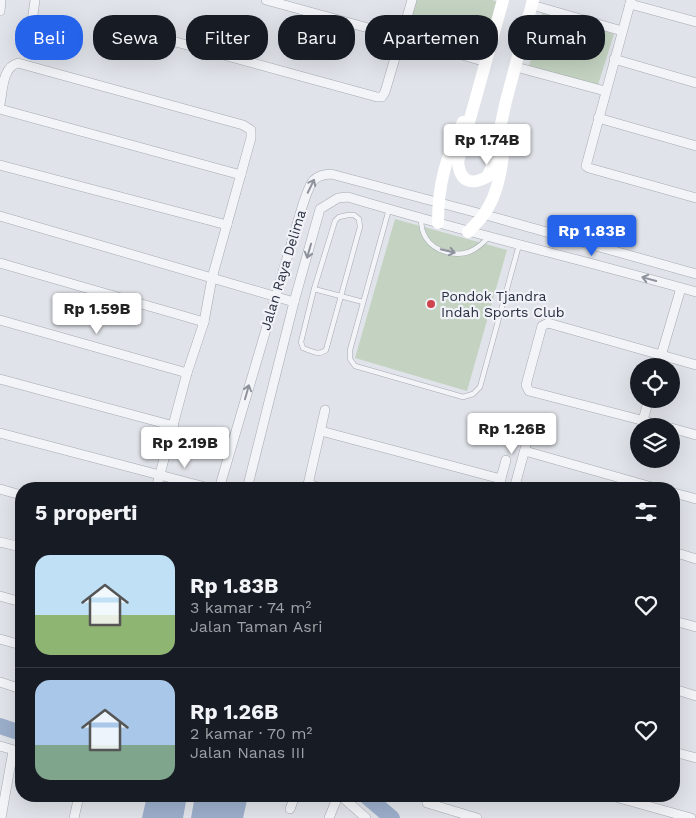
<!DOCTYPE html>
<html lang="id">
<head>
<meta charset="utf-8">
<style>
  body { margin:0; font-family:"Work Sans",sans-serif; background:#242831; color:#f1f3f6; height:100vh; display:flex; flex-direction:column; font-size:19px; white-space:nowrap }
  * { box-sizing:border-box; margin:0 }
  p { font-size:16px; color:#9ea1a6 }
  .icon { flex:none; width:28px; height:28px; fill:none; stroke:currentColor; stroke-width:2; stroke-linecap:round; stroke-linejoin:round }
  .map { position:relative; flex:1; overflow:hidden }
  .details { position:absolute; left:15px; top:482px; width:665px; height:320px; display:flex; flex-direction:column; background:#171b24; border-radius:20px; box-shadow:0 5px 20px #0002 }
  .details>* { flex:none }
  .banner { position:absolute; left:15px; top:15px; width:666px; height:45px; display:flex; gap:10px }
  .buttons { position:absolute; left:630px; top:358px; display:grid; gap:10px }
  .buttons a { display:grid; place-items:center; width:50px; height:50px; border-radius:50%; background:#171b24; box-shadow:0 5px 20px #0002; font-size:25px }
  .price { position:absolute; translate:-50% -42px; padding:0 11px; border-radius:5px; background:#fff; color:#222; font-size:16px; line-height:32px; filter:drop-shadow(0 1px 2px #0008) }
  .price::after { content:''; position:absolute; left:50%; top:30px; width:15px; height:11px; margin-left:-8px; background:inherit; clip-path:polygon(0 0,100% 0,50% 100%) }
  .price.on { background:#2563eb; color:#fff }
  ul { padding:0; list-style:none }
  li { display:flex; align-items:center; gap:15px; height:125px; padding:0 20px }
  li+li { border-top:1px solid #363941 }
  li span { display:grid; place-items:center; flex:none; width:140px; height:100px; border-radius:15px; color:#555 }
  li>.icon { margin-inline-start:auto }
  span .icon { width:60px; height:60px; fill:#fffc; stroke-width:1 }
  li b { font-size:21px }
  h2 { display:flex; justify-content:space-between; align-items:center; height:60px; padding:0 20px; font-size:21px }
  .tag { padding:0 18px; border-radius:20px; background:#171b24; box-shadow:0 5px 20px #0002; font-size:18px; line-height:45px }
  .tag.on { background:#2563eb; color:#fff }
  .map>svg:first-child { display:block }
  .green { fill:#c4d3c1 }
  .water { fill:#9baeca }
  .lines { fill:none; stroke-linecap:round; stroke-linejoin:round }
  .river { stroke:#9baeca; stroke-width:16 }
  .service-casing { stroke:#a5a9b3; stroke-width:5.5 }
  .minor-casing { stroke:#a5a9b3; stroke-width:10 }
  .service { stroke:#f3f4f7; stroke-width:4.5 }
  .minor { stroke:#f3f4f7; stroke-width:9 }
  .secondary { stroke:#fff; stroke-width:12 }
  .oneway { stroke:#8e929c }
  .poi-dot { fill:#cf444d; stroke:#f0f2f7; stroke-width:2 }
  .labels { text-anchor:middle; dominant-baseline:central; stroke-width:4.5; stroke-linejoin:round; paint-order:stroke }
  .street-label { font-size:14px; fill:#282f41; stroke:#f0f2f7 }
  .poi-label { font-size:14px; fill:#282f41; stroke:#f0f2f7; text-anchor:start }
</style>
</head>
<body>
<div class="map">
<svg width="696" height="818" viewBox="0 0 696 818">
  <rect width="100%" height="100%" fill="#e0e3e9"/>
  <g class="green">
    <path d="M416 0H492L498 2 482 57 406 34Z"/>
    <path d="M542 13 614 34 598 85 529 66Z"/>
    <path d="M395 219 507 250 467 391 355 358Z"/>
  </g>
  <g class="water">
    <path d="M147 796H187L183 818H142Z"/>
    <path d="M195 796H248L243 818H191Z"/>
  </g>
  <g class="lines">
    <g class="river">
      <path d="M0 726 21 733"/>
      <path d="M366 796 392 818"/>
    </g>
    <defs>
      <g id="service">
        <path d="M389 209 350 350V359L355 366 463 397 473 394 480 387 519 245"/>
        <path d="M348 215H354L359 219 360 227 326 350C319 356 311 351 303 348L301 342 314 289 335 221 339 217Z"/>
        <path d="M421 218C421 225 422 232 426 238 434 252 459 258 473 250 479 247 484 242 489 237"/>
        <path d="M314 289 363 302"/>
      </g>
      <g id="minor">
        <path d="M266 0 401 37 486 62"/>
        <path d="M631 0 586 166 589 168 696 198"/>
        <path d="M630 4 696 22"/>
        <path d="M532 5 622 31"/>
        <path d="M0 11 1 0"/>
        <path d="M132 30 377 97H382L385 92 412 0"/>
        <path d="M31 51 30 37 35 0"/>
        <path d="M614 59 696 83"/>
        <path d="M516 67 605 91"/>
        <path d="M0 104C3 91 2 67 18 63L243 125 251 130V138L212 278 204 322 187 373 156 489"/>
        <path d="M0 109 241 175"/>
        <path d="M598 118 696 146"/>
        <path d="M0 165 227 225"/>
        <path d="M0 216 294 302"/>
        <path d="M0 263 204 322"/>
        <path d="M0 320 187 373"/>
        <path d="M658 366 681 288"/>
        <path d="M0 379 174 426"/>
        <path d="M643 420 649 399"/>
        <path d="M664 426 529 391 526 385 542 326 548 323 696 365"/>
        <path d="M671 428 696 435"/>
        <path d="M321 431 501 479"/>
        <path d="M0 433 213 489"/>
        <path d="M525 451 659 489"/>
        <path d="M308 484 325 489"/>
        <path d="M0 489 21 495"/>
        <path d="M219 489 303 204C310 186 310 175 331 174L493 217 696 274"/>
        <path d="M247 489 294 302 320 209 338 198 348 197C463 232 580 259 696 292"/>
        <path d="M307 489 325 410"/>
        <path d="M498 489 506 460"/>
        <path d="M514 489 531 427"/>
        <path d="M674 493 696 499"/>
        <path d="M0 542 21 547"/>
        <path d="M674 552 696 559"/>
        <path d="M0 596 21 602"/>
        <path d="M674 621 696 627"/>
        <path d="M0 639 21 645"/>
        <path d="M0 682 21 689"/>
        <path d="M674 689 696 696"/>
        <path d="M0 746 21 752"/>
        <path d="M674 752 696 758"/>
        <path d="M341 796 366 818"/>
        <path d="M429 796 427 803 477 818"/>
        <path d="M612 796 691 818"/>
        <path d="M290 809 295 796"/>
        <path d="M1 818 13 751"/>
        <path d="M74 818 79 796"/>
        <path d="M329 818 338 796"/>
      </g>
    </defs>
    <use href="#service" class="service-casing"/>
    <use href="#minor" class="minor-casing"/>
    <use href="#service" class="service"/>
    <use href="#minor" class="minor"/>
    <g class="secondary">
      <path d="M503 0 458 162C460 181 470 186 487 177L491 169 506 101 533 0"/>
      <path d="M438 223C438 184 446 157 463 122"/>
      <path d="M468 232C474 226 480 220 484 214 500 192 503 160 505 134"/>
    </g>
  </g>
  <defs><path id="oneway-shaft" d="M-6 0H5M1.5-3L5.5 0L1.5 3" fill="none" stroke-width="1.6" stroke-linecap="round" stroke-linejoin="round" transform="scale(1.25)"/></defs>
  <g class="oneway">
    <use href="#oneway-shaft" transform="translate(311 186) rotate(-64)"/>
    <use href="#oneway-shaft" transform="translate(309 251) rotate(106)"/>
    <use href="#oneway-shaft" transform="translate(448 251) rotate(14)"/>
    <use href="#oneway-shaft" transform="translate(649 279) rotate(-165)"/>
    <use href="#oneway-shaft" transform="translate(247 392) rotate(-74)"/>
  </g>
  <circle class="poi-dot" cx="431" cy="304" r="5"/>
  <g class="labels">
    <g class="street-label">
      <text transform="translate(283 270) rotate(-73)">Jalan Raya Delima</text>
    </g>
    <g class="poi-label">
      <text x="441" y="296">Pondok Tjandra<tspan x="441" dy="16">Indah Sports Club</tspan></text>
    </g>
  </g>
</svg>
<div class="buttons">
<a><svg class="icon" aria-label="locate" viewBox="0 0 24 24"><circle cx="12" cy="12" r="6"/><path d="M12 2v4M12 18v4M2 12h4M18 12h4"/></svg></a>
<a><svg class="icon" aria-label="layers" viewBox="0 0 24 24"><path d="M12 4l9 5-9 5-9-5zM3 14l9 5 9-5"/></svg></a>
</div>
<b class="price" style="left:487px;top:166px">Rp 1.74B</b>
<b class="price on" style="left:592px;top:257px">Rp 1.83B</b>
<b class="price" style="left:97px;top:335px">Rp 1.59B</b>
<b class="price" style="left:512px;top:455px">Rp 1.26B</b>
<b class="price" style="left:185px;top:469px">Rp 2.19B</b>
<div class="banner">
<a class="tag on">Beli</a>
<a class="tag">Sewa</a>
<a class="tag">Filter</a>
<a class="tag">Baru</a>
<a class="tag">Apartemen</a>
<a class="tag">Rumah</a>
</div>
<section class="details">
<h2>5 properti<svg class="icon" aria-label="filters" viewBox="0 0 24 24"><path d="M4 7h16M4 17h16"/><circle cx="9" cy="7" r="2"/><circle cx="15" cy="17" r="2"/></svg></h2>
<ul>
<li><span style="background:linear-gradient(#bfe0f5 60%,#8fb573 0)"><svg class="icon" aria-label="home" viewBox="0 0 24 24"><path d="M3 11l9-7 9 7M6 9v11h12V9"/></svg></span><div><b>Rp 1.83B</b><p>3 kamar · 74 m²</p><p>Jalan Taman Asri</p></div><svg class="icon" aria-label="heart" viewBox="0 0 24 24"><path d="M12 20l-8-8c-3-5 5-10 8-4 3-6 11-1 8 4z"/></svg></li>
<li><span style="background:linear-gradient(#a9c7e8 65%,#7fa58c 0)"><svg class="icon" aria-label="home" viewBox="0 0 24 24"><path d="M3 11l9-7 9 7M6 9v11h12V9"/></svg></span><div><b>Rp 1.26B</b><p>2 kamar · 70 m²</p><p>Jalan Nanas III</p></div><svg class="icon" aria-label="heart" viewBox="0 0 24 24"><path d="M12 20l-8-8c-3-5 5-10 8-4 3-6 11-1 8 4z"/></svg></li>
</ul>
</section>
</div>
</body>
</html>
